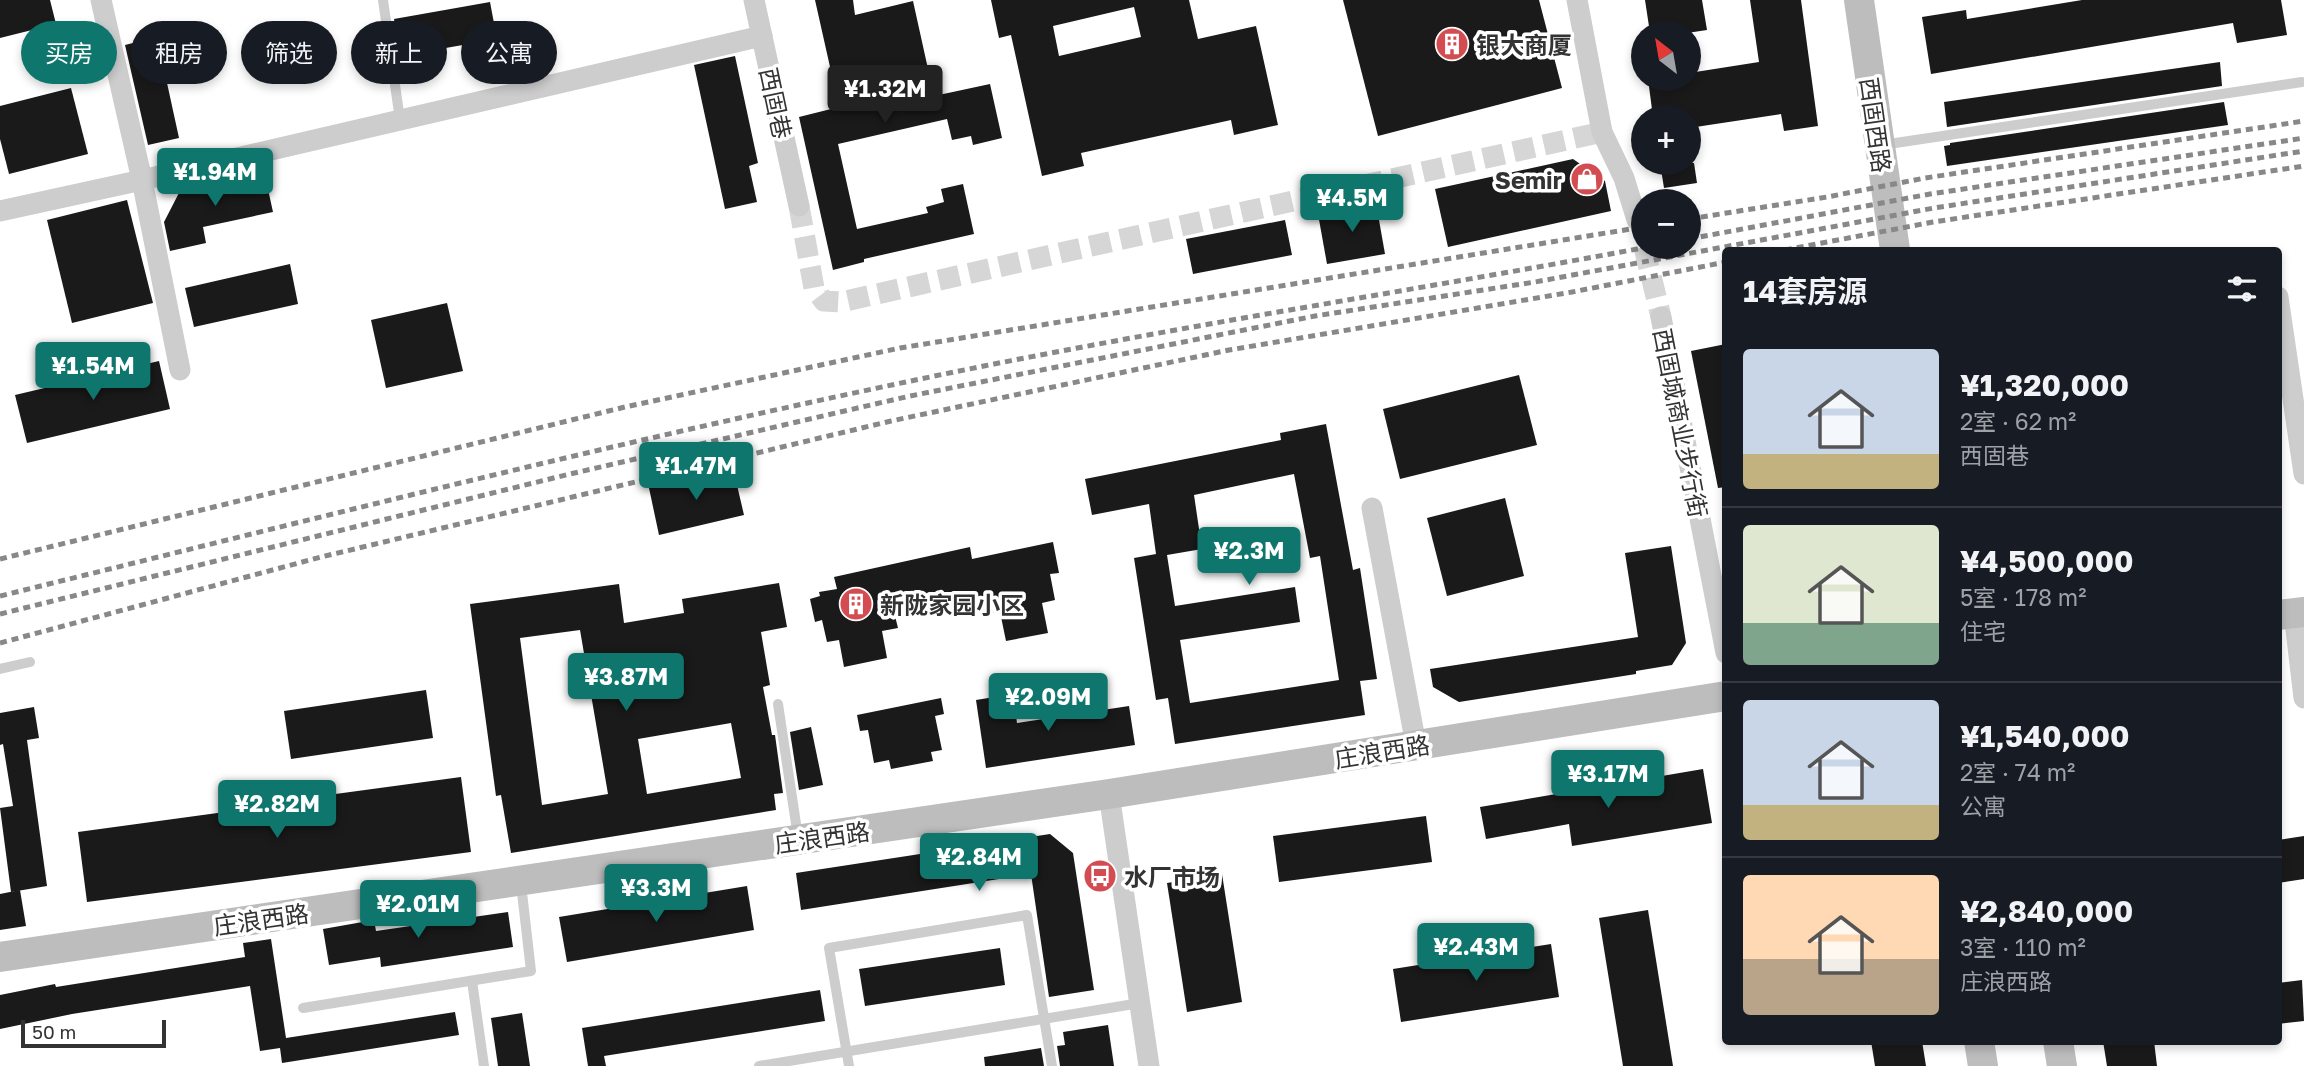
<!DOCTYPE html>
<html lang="zh">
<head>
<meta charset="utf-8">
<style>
  body { margin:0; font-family:"Golos Text","Noto Sans SC",sans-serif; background:#242831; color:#f1f3f6; height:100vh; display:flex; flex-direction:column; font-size:26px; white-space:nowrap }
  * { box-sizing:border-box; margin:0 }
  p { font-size:23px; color:#9ea1a6 }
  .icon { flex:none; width:38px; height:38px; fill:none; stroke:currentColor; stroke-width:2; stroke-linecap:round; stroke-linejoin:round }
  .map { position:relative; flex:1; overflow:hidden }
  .details { position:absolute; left:1722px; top:247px; width:560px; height:798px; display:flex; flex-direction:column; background:#171b24; border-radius:7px; box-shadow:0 4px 10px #0003 }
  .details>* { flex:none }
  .banner { position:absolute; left:21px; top:21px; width:665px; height:63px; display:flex; gap:14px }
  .needle { width:46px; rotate:329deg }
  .controls { position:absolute; left:1631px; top:21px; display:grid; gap:14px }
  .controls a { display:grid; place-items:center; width:70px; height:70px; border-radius:50%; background:#171b24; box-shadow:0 4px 10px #0003; font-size:35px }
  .scale { position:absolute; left:21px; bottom:18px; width:145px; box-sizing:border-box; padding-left:7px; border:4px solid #333; border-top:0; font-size:19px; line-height:24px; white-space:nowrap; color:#333; -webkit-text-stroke:5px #fff; paint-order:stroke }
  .price { position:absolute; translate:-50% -60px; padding:0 16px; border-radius:7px; background:#0f766e; color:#fff; font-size:23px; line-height:46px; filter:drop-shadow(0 2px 4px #0008) }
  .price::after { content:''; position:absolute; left:50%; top:42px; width:21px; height:16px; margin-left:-10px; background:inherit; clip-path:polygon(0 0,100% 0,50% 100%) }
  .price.selected { background:#222; color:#fff }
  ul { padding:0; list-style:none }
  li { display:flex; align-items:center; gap:21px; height:175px; padding:0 21px }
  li+li { border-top:2px solid #363941 }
  li span { display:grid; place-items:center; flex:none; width:196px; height:140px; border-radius:7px; color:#555 }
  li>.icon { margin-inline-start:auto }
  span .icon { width:84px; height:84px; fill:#fffc; stroke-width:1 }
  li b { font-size:30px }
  h2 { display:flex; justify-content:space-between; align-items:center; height:84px; padding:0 21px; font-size:30px }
  .chip { padding:0 24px; border-radius:32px; background:#171b24; box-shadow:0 4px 10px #0003; font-size:24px; line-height:63px }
  .chip.selected { background:#0f766e; color:#fff }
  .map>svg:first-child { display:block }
  .building { fill:#1a1a1a; fill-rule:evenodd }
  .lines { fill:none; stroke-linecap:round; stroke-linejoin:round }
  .street-tunnel { stroke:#d6d6d6; stroke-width:21; stroke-dasharray:21 10; stroke-linecap:butt }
  .lane { stroke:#cdcdcd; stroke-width:10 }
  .street { stroke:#cdcdcd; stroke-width:21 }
  .secondary { stroke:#bdbdbd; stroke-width:30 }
  .rail { stroke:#888; stroke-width:5; stroke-dasharray:7 5; stroke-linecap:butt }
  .labels { text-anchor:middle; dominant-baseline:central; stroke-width:7; stroke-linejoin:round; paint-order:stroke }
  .poi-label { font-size:24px; font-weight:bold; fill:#333; stroke:#fff; text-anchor:start }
  .street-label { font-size:24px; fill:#333; stroke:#fff }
</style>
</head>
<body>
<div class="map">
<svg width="2304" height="1066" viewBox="0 0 2304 1066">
  <rect width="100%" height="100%" fill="#fff"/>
  <g class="building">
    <path d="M0 0H50L56 24 0 38Z"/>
    <path d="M815 0H853L855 15 913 1 934 96 990 84 1002 138 973 145 971 136 952 140 947 119 838 144 857 229 928 213 926 207 944 202 941 189 963 184 974 234 864 259V262L833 270 799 117 839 107Z"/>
    <path d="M991 0H1189L1198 39 1256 26 1278 125 1234 135 1231 120 1081 153 1084 166 1042 176 1011 35 999 38ZM1134 7 1141 37 1059 56 1053 26Z"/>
    <path d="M1343 0H1539L1562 88 1378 136Z"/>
    <path d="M1645 0H1702L1707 30 1687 33H1650Z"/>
    <path d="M1750 0H1801L1818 126 1784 131 1781 114 1689 128V117H1653L1648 79H1689V73L1759 62Z"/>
    <path d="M2082 0H2281L2287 35 2237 43 2233 23 1931 74 1922 17 1966 10 1967 19Z"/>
    <path d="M490 2 497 39 400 56 394 19Z"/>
    <path d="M157 37 179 138 148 145 125 45Z"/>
    <path d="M735 56 758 163 749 166 757 202 725 209 694 65Z"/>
    <path d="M2220 62 2222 86 1947 127 1944 102Z"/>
    <path d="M71 88 88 154 9 174 0 139V106Z"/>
    <path d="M2224 102 2228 125 1947 166 1944 146 1950 145V143Z"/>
    <path d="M1573 159 1605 181 1611 211 1448 247 1435 189Z"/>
    <path d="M1660 163H1694L1697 183 1664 188Z"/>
    <path d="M264 171 273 212 203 227 206 243 170 251 164 222 181 189Z"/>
    <path d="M127 200 153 303 72 323 47 220Z"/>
    <path d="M1376 203 1385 254 1327 264 1318 214Z"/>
    <path d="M1285 220 1292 255 1193 274 1186 239Z"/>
    <path d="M290 264 298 304 194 327 185 288Z"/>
    <path d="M447 303 463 371 386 388 371 320Z"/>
    <path d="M1726 344V487L1718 488 1691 351Z"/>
    <path d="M159 361 170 409 27 443 15 395Z"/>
    <path d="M1519 375 1537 445 1400 479 1383 409Z"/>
    <path d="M1326 424 1353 570 1360 568 1377 679 1360 681 1365 715 1175 744 1168 698 1156 700 1134 558 1156 554 1149 504 1092 515 1085 479 1281 440 1280 433ZM1294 474 1310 558 1320 556 1339 680 1190 703 1180 640 1300 622 1295 587 1175 606 1167 555 1202 549 1194 495Z"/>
    <path d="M733 468 744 515 659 535 649 488Z"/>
    <path d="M1505 498 1524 576 1447 596 1427 518Z"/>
    <path d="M1053 542 1059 573 1050 574 1055 600 1042 603 1048 633 1006 641 1000 612 986 614 983 598 895 616 898 628 882 631 887 658 844 667 839 640 827 642 822 620 815 622 810 599 820 596 819 592 837 589 834 577 970 547 972 559Z"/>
    <path d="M1671 546 1686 643 1672 665 1636 671V674L1459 702 1433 687 1430 669 1638 637 1625 553Z"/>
    <path d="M779 583 787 627 761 632 770 685 763 687 772 735H775L783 793 774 794 776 810 511 853 501 795 496 796 470 604 619 584 624 623 684 613 682 599ZM580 630 608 794 542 805 520 638ZM731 723 741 778 647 794 638 739Z"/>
    <path d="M426 690 433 738 291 759 284 711Z"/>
    <path d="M1013 694 1017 723 1129 706 1135 745 986 768 976 700Z"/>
    <path d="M941 698 944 714 935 716 942 750 931 752 933 761 891 769 889 760 874 763 868 730 860 731 857 715Z"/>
    <path d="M34 707 39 738 27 740 47 886 11 892 0 808 13 806 3 744 0 745V713Z"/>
    <path d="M811 727 823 785 799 790 790 732Z"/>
    <path d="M1703 769 1712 823 1572 846 1569 824 1486 839 1480 807Z"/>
    <path d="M461 777 471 852 87 902 78 832 291 803V800Z"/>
    <path d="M1426 816 1432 862 1279 882 1273 836Z"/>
    <path d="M1050 834 1073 853 1094 990 1049 997 1031 874 801 910 796 873Z"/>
    <path d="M2304 836V879L2278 883V840Z"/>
    <path d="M1222 874 1242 1002 1187 1012 1167 883Z"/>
    <path d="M747 886 754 930 567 962 559 917Z"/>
    <path d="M20 890 26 926 0 930V894Z"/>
    <path d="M1648 910 1673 1066H1623L1599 918Z"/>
    <path d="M508 912 513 947 381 967 380 957 329 965 323 929 374 920 376 931Z"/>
    <path d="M271 939 286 1038 455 1012 459 1035 282 1063 280 1048 260 1051 250 986 72 1014 0 1029V995L55 984 56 987 245 957 243 943Z"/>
    <path d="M1551 944 1559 997 1401 1022 1393 969Z"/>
    <path d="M1000 948 1005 985 865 1006 859 969Z"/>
    <path d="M2302 980 2304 1021 2278 1024V983Z"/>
    <path d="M820 990 825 1021 604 1056 606 1066H588L582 1028Z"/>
    <path d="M522 1013 530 1066H498L491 1018Z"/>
    <path d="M1108 1025 1114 1066H1060L1057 1046 1065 1045 1063 1032Z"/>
    <path d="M1871 1041H1922L1926 1066H1875Z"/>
    <path d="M2103 1041H2154L2157 1066H2107Z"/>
    <path d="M1041 1048 1044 1066H985L984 1057Z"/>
  </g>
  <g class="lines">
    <g class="street-tunnel">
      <path d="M799 206 814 288 824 301 841 302 1602 132"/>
      <path d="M1644 247 1661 317"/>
    </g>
    <g class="lane">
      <path d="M383 0 400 120"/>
      <path d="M1882 145 2302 82"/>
      <path d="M0 669 30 662"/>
      <path d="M778 704 798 837"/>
      <path d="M472 981 484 1066"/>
      <path d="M303 1008 531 971 521 884"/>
      <path d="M759 1066 1140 1003"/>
      <path d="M849 1066 829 948 1027 915 1052 1066"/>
    </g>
    <g class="street">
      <path d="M101 0 142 180 180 370"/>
      <path d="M754 0 799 206"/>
      <path d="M1577 0 1602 132 1624 178 1637 220"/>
      <path d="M0 211 142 180 762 36"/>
      <path d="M2278 297 2304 474"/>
      <path d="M1661 317 1726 653"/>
      <path d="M1372 508 1416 745"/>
      <path d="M2294 613 2304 698"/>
      <path d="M1109 794 1149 1066"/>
    </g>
    <g class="secondary">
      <path d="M1859 0 1895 250"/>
      <path d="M2278 615 2304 612"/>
      <path d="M0 957 1109 794 1726 696"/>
      <path d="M1979 1041 1983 1066"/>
      <path d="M2058 1041 2062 1066"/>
    </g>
    <g class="rail">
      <path d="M1689 219 1827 197 1925 178 2304 121"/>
      <path d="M1689 239 1930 194 2304 138"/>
      <path d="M1785 250 1933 222 2304 166"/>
      <path d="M0 559 625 407 900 348 1643 227"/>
      <path d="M0 596C302 522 603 445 906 382 1152 330 1401 293 1648 247"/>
      <path d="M0 614 570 474 910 396 1315 316 1535 282 1934 208 2304 151"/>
      <path d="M0 643 321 557 891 421 1229 350 1572 292 1726 262"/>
    </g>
  </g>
  <defs>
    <symbol id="building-disc" viewBox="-11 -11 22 22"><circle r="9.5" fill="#d24c51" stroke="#fff"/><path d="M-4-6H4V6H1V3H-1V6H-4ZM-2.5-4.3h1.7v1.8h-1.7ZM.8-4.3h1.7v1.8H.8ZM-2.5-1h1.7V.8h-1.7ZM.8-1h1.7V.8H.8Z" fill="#fff"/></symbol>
    <symbol id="shop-disc" viewBox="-11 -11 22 22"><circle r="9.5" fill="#d24c51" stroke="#fff"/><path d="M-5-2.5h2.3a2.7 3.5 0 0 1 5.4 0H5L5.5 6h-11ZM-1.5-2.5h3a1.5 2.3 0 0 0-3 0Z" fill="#fff"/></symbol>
    <symbol id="bus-disc" viewBox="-11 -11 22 22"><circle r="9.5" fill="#d24c51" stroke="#fff"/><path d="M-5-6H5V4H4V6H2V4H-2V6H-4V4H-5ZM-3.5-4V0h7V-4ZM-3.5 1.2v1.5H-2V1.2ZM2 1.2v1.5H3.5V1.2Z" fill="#fff"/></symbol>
  </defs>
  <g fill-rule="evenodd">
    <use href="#building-disc" x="1433" y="25" width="38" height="38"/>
    <use href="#shop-disc" x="1568" y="160" width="38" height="38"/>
    <use href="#building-disc" x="837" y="585" width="38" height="38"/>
    <use href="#bus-disc" x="1081" y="857" width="38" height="38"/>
  </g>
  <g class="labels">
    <g class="poi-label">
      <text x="1476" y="44">银大商厦</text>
      <text x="1562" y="179" text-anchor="end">Semir</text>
      <text x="880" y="604">新陇家园小区</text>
      <text x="1124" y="876">水厂市场</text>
    </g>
    <g class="street-label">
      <text transform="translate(776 103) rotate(78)">西固巷</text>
      <text transform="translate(1876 125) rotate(82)">西固西路</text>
      <text transform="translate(1681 423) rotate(79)">西固城商业步行街</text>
      <text transform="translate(1382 751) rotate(-9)">庄浪西路</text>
      <text transform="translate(822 837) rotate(-8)">庄浪西路</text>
      <text transform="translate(261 919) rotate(-8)">庄浪西路</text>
    </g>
  </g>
</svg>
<div class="controls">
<a><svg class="needle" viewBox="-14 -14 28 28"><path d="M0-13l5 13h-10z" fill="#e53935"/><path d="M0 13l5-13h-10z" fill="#9ea1a6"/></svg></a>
<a>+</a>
<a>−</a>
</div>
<div class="scale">50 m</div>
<b class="price selected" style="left:885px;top:125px">¥1.32M</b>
<b class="price" style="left:215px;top:208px">¥1.94M</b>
<b class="price" style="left:1352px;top:234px">¥4.5M</b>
<b class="price" style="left:93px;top:402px">¥1.54M</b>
<b class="price" style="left:696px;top:502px">¥1.47M</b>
<b class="price" style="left:1249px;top:587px">¥2.3M</b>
<b class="price" style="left:626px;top:713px">¥3.87M</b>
<b class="price" style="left:1048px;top:733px">¥2.09M</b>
<b class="price" style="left:1608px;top:810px">¥3.17M</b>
<b class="price" style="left:277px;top:840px">¥2.82M</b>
<b class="price" style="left:979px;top:893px">¥2.84M</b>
<b class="price" style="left:656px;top:924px">¥3.3M</b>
<b class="price" style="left:418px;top:940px">¥2.01M</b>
<b class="price" style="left:1476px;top:983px">¥2.43M</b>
<div class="banner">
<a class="chip selected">买房</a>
<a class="chip">租房</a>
<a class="chip">筛选</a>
<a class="chip">新上</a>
<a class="chip">公寓</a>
</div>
<section class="details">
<h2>14套房源<svg class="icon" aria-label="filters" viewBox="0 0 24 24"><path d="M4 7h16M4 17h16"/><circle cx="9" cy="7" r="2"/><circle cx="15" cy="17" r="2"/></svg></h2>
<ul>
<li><span style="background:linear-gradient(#c9d6e8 75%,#c2b280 0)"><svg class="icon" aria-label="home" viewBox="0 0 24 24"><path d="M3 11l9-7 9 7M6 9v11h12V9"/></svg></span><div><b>¥1,320,000</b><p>2室 · 62 m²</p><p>西固巷</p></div></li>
<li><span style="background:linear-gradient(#dfe7d0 70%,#7fa58c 0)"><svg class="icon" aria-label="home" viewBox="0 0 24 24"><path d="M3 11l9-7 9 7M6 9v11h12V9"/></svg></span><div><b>¥4,500,000</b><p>5室 · 178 m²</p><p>住宅</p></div></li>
<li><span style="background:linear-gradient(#c9d6e8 75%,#c2b280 0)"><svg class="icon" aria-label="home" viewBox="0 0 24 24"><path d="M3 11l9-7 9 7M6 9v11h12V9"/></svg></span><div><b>¥1,540,000</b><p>2室 · 74 m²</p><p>公寓</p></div></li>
<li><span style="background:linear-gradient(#ffd9b3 60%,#b9a48a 0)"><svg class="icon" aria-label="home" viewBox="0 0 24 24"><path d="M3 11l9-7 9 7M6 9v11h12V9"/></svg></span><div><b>¥2,840,000</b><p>3室 · 110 m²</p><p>庄浪西路</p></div></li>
</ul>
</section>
</div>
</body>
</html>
